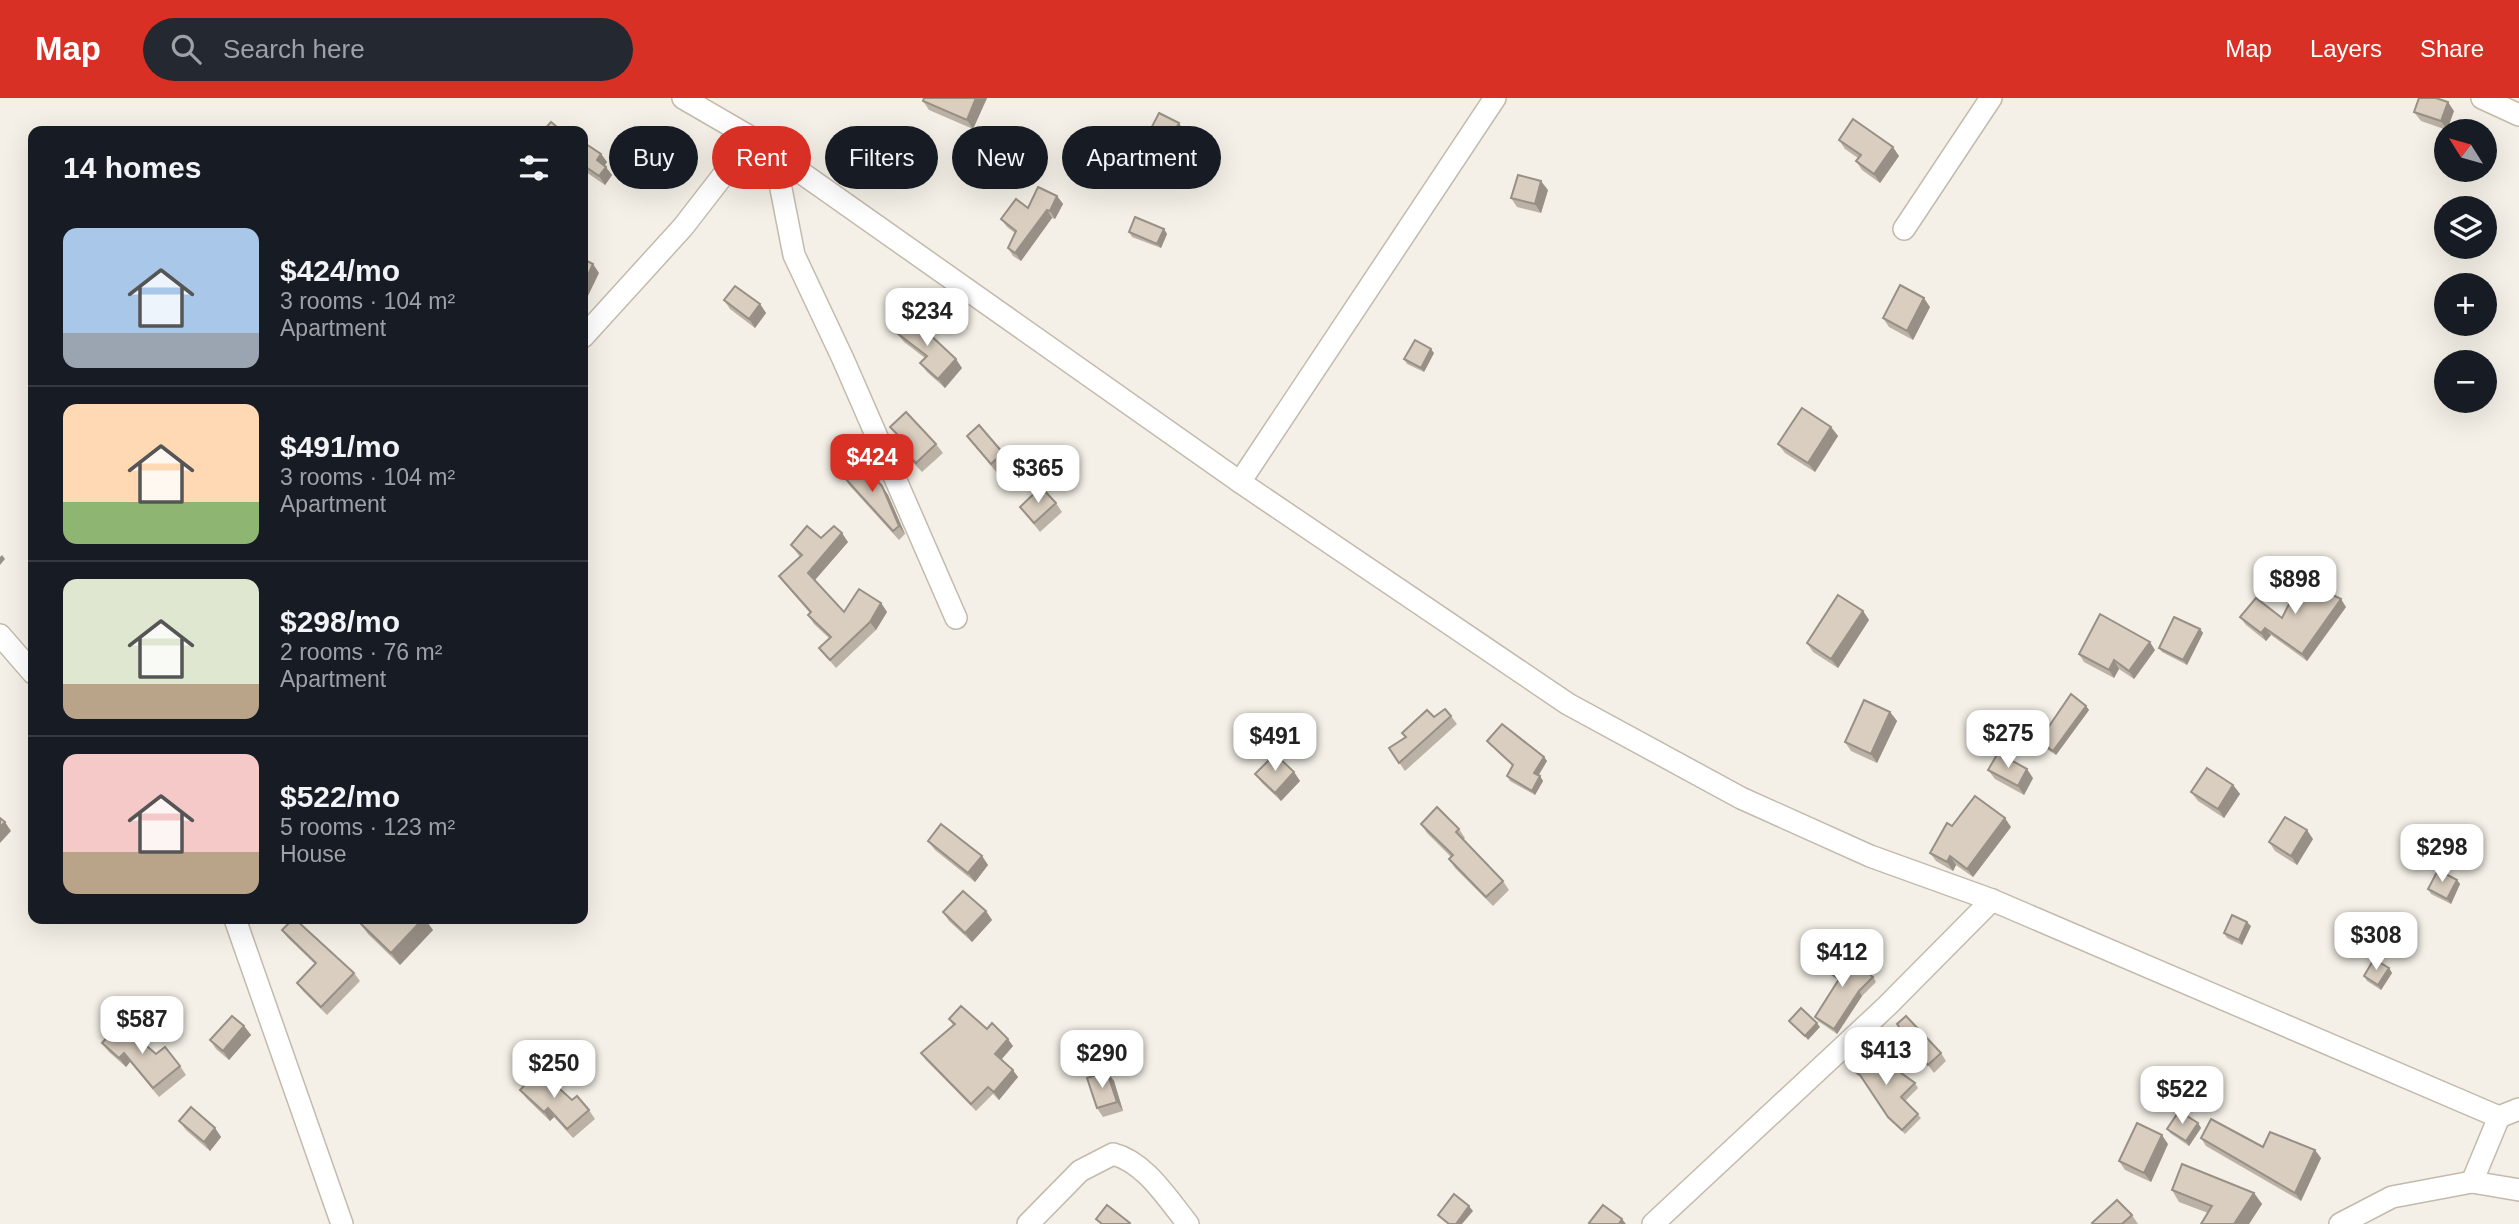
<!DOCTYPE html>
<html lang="en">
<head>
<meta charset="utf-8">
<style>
  body { margin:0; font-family:Helvetica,sans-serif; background:#242831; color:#f1f3f6; height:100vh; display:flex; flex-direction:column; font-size:26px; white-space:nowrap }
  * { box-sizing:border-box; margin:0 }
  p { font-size:23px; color:#9ea1a6 }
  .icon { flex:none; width:38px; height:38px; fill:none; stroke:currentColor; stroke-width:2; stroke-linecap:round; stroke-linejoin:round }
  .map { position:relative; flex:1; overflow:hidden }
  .panel { position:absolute; left:28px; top:28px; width:560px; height:798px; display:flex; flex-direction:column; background:#171b24; border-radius:14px; box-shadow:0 7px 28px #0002 }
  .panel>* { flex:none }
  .top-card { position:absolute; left:609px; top:28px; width:665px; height:63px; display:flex; gap:14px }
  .needle { width:46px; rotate:307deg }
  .fabs { position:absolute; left:2434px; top:21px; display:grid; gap:14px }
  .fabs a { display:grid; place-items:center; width:63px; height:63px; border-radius:50%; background:#171b24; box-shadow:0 7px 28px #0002; font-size:35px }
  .price { position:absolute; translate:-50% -60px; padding:0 16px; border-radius:14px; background:#fff; color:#222; font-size:23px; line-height:46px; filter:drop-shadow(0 2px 4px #0008) }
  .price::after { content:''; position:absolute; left:50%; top:42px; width:21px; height:16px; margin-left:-10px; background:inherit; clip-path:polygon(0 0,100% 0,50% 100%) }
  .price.active { background:#d93025; color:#fff }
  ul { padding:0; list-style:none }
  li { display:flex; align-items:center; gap:21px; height:175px; padding:0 35px }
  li+li { border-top:2px solid #363941 }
  li span { display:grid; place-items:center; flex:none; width:196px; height:140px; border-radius:14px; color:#555 }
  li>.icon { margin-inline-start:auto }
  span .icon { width:84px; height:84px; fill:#fffc; stroke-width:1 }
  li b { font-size:30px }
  h2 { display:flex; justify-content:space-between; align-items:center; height:84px; padding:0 35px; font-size:30px }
  .tag { padding:0 24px; border-radius:32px; background:#171b24; box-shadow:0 7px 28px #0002; font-size:24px; line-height:63px }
  .tag.active { background:#d93025; color:#fff }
  header { display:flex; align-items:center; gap:42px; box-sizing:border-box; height:98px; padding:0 35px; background:#d93025; color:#fff }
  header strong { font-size:33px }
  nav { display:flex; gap:38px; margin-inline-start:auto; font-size:24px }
  .search { width:490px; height:63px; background:#242831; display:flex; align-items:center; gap:18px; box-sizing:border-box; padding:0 24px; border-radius:38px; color:#9ea1a6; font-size:26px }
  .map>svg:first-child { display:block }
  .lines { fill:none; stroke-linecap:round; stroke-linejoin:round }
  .street-casing { stroke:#c3baac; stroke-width:24 }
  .street { stroke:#fff; stroke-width:21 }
  .wall { fill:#bbb1a4 }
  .shaded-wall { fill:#989086 }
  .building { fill:#d9cebf; stroke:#989086; stroke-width:2 }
</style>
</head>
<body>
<header>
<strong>Map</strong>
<div class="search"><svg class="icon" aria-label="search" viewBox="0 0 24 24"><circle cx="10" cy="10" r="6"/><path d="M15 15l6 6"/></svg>Search here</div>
<nav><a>Map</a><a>Layers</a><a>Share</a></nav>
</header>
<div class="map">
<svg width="2519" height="1126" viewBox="0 0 2519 1126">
  <rect width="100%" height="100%" fill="#f4f0e7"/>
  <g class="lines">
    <defs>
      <g id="street">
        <path d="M683 0 752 40 1240 384 1568 606 1741 700 1870 758 1992 802 2499 1019"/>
        <path d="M2482 0 2519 17"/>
        <path d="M774 55 794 157 843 261 956 520"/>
        <path d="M1904 131 1991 0"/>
        <path d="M583 239 683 129 752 40"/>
        <path d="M1240 384 1495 0"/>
        <path d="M0 537 33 575"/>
        <path d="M235 821 342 1126"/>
        <path d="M2472 1084 2499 1019 2519 1011"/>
        <path d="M1028 1126 1080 1073 1113 1056C1145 1064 1167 1100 1188 1126"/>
        <path d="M1653 1126 1887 908 1992 802"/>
        <path d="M2340 1126 2392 1099 2472 1084 2519 1092"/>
      </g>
    </defs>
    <use href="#street" class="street-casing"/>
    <use href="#street" class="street"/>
  </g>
  <g class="wall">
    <path d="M987 0 973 31 929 12 923 3Z"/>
    <path d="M2454 13 2447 32 2421 23 2414 14Z"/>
    <path d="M1185 34 1171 61 1152 51 1145 42Z"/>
    <path d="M1839 42 1899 58 1880 85 1862 72 1856 63 1858 60 1845 51Z"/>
    <path d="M583 44 601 56 607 64 604 68 612 77 605 87 583 72Z"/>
    <path d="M1548 92 1541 115 1517 109 1511 100Z"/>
    <path d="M1057 98 1063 106 1055 121 1052 120 1021 163 1013 158 1008 150 1015 135 1007 129 1001 121Z"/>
    <path d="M1164 131 1167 136 1161 150 1132 139 1129 134Z"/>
    <path d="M724 202 760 206 766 215 755 230 730 211Z"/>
    <path d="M1930 209 1913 242 1889 229 1883 220Z"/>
    <path d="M897 235 962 270 945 290 927 274 920 265 925 260 904 244Z"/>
    <path d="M1434 255 1424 274 1407 266 1404 261Z"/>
    <path d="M890 329 936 346 943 355 922 374 909 360 902 351 906 347 897 338Z"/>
    <path d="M1831 329 1838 338 1815 374 1785 355 1778 346Z"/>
    <path d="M967 338 1003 355 1009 364 997 375Z"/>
    <path d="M844 379 882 388 888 397 905 436 899 442 850 388Z"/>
    <path d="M1056 405 1062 414 1040 434 1020 409Z"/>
    <path d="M821 440 848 444 815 482 844 514 881 505 887 514 876 532 836 570 819 550 829 540 814 526 808 517 810 515 785 486 779 478 800 459 791 447Z"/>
    <path d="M2346 509 2307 563 2271 537 2266 543 2246 527 2240 519 2282 520Z"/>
    <path d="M1863 513 1869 522 1838 570 1813 554 1807 545Z"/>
    <path d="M2200 531 2203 535 2187 567 2162 554 2159 550Z"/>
    <path d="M2155 552 2134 581 2119 571 2114 580 2084 564 2079 556Z"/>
    <path d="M2086 608 2089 612 2056 657 2042 648 2039 643Z"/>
    <path d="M1890 614 1897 623 1877 665 1851 653 1845 644Z"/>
    <path d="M1451 618 1457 626 1405 673 1389 650 1405 639 1402 635 1434 619Z"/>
    <path d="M1487 643 1544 659 1547 663 1539 677 1543 683 1535 697 1510 683 1507 678 1513 668 1490 647Z"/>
    <path d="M1988 672 2033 680 2024 697 1995 681Z"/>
    <path d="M1294 674 1300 683 1281 703 1262 685 1255 676Z"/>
    <path d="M2233 687 2240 696 2224 720 2198 703 2191 694Z"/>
    <path d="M1421 726 1459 731 1465 740 1463 742 1503 783 1509 792 1493 808 1455 770 1449 761 1451 759 1427 735Z"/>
    <path d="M1952 728 2011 729 1973 779 1956 767 1953 773 1936 763 1930 755Z"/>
    <path d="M2313 741 2297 767 2275 753 2269 744Z"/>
    <path d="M928 743 982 758 988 767 975 784 935 752Z"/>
    <path d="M2457 782 2460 786 2451 806 2431 796 2428 791Z"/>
    <path d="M986 813 992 822 972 844 949 823 943 814Z"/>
    <path d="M359 824 433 832 400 867 368 836Z"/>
    <path d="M2251 828 2242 847 2227 840 2224 835Z"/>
    <path d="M282 832 354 875 360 883 327 917 303 893 297 885 315 866 288 840Z"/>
    <path d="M2389 870 2392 875 2381 892 2367 883 2364 878Z"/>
    <path d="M1825 871 1873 879 1876 884 1862 898 1837 936 1818 923 1815 919 1838 882 1828 875Z"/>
    <path d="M949 921 987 931 1013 948 1001 962 1018 979 999 1002 993 996 976 1013 926 962 921 955 953 927Z"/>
    <path d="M1897 926 1941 955 1946 963 1934 975Z"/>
    <path d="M244 928 251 937 229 962 216 951 210 942Z"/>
    <path d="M102 945 156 956 180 968 186 977 159 999 130 964 126 969 109 954Z"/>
    <path d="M1851 971 1915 985 1918 990 1905 1003 1921 1020 1905 1036 1892 1023 1863 981 1855 975Z"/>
    <path d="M1107 974 1114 983 1123 1013 1103 1019 1097 1010Z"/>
    <path d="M520 992 572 1002 589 1012 595 1021 573 1040 554 1019 550 1023 527 1001Z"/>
    <path d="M179 1023 215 1030 221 1039 210 1053 186 1032Z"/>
    <path d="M2198 1025 2201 1030 2189 1048 2170 1035 2167 1031Z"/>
    <path d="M2201 1040 2263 1049 2321 1060 2301 1103 2206 1048Z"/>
    <path d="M2168 1046 2151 1084 2125 1072 2119 1063Z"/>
    <path d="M2172 1092 2254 1095 2262 1106 2249 1126H2201L2208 1115 2179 1104Z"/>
    <path d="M2132 1117 2138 1126H2093Z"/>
  </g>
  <g class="shaded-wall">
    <path d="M976 0H987L973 31 967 22Z"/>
    <path d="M2448 4 2454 13 2447 32 2441 23Z"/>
    <path d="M1179 25 1185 34 1171 61 1165 52Z"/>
    <path d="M1893 49 1899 58 1880 85 1874 76Z"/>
    <path d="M601 56 607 64 603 70 597 62Z"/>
    <path d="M606 69 612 77 605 87 599 78Z"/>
    <path d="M1541 83 1548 92 1541 115 1535 106Z"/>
    <path d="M1057 98 1063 106 1055 121 1050 113Z"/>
    <path d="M1047 112 1052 120 1021 163 1015 155Z"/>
    <path d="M1164 131 1167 136 1161 150 1157 146Z"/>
    <path d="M593 166 599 175 587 200 583 194V188Z"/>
    <path d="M1924 200 1930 209 1913 242 1907 233Z"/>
    <path d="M760 206 766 215 755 230 749 221Z"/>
    <path d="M1431 251 1434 255 1424 274 1421 270Z"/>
    <path d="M956 261 962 270 945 290 938 281Z"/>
    <path d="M1831 329 1838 338 1815 374 1808 365Z"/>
    <path d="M882 388 888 397 905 436 899 428Z"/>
    <path d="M842 435 848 444 814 483 808 475Z"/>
    <path d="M2 457 5 461 0 467V459Z"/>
    <path d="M2341 501 2346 509 2307 563 2302 556Z"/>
    <path d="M881 505 887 514 876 532 870 524Z"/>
    <path d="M1863 513 1869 522 1838 570 1831 561Z"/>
    <path d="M2265 530 2271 537 2266 543 2261 535Z"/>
    <path d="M2200 531 2203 535 2187 567 2183 562Z"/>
    <path d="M2150 544 2155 552 2134 581 2129 573Z"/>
    <path d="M2114 562 2119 571 2114 580 2109 572Z"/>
    <path d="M2086 608 2089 612 2056 657 2053 653Z"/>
    <path d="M1890 614 1897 623 1877 665 1871 656Z"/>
    <path d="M1544 659 1547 663 1537 679 1534 675Z"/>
    <path d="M2027 671 2033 680 2024 697 2018 688Z"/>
    <path d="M1294 674 1300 683 1281 703 1275 695Z"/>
    <path d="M1540 678 1543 683 1535 697 1532 693Z"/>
    <path d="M2233 687 2240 696 2224 720 2218 711Z"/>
    <path d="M2005 720 2011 729 1973 779 1967 771Z"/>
    <path d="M5 724 11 733 0 745V729Z"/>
    <path d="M2307 732 2313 741 2297 767 2291 758Z"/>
    <path d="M982 758 988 767 975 784 968 775Z"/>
    <path d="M1950 758 1956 767 1953 773 1947 764Z"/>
    <path d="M2457 782 2460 786 2451 806 2447 801Z"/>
    <path d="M986 813 992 822 972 844 965 835Z"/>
    <path d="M423 821H425L433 832 400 867 391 855Z"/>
    <path d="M2247 824 2251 828 2242 847 2239 842Z"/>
    <path d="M2389 870 2392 875 2381 892 2378 887Z"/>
    <path d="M1859 893 1862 898 1837 936 1834 931Z"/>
    <path d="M1817 925 1820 929 1808 942 1805 938Z"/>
    <path d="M244 928 251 937 229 962 223 953Z"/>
    <path d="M1008 941 1013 948 1000 963 995 956Z"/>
    <path d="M124 955 130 964 126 969 119 960Z"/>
    <path d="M1013 972 1018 979 999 1002 994 994Z"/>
    <path d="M1107 974 1114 983 1123 1013 1117 1004Z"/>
    <path d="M548 1010 554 1019 550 1023 544 1014Z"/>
    <path d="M2198 1025 2201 1030 2189 1048 2186 1043Z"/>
    <path d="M215 1030 221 1039 210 1053 204 1044Z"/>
    <path d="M2162 1037 2168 1046 2151 1084 2144 1075Z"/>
    <path d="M2315 1052 2321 1060 2301 1103 2295 1095Z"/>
    <path d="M2254 1095 2262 1106 2249 1126H2234Z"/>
    <path d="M1469 1108 1473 1113 1462 1126H1456Z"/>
    <path d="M1622 1121 1626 1126H1619Z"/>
  </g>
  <g class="building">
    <path d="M924 0H976L967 22 923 3Z"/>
    <path d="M2419 0H2436L2448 4 2441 23 2414 14Z"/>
    <path d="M1159 15 1179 25 1165 52 1145 42Z"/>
    <path d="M1853 21 1893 49 1874 76 1856 63 1861 57 1839 42Z"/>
    <path d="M551 24 562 33H543Z"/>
    <path d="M583 44 601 56 597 62 606 69 599 78 583 67Z"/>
    <path d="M1518 77 1541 83 1535 106 1511 100Z"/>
    <path d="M1038 89 1057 98 1050 113 1047 112 1015 155 1008 150 1016 133 1001 121 1016 101 1028 110Z"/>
    <path d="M1135 119 1164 131 1157 146 1129 134Z"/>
    <path d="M583 161 593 166 583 188Z"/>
    <path d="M1900 187 1924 200 1907 233 1883 220Z"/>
    <path d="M735 188 760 206 749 221 724 202Z"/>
    <path d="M911 219 956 261 938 281 920 265 927 258 897 235Z"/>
    <path d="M1415 242 1431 251 1421 270 1404 261Z"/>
    <path d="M1802 310 1831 329 1808 365 1778 346Z"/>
    <path d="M906 314 936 346 916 365 902 351 907 346 890 329Z"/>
    <path d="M979 327 1003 355 991 366 967 338Z"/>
    <path d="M860 364 882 388 899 428 893 433 844 379Z"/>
    <path d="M1041 389 1056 405 1034 425 1020 409Z"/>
    <path d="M807 428 821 440 834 428 842 435 808 475 844 514 859 491 881 505 870 524 830 562 819 550 831 539 808 517 811 514 779 478 802 457 791 447Z"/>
    <path d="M2301 482 2341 501 2302 556 2265 530 2261 535 2240 519 2256 500 2282 520Z"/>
    <path d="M1838 497 1863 513 1831 561 1807 545Z"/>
    <path d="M2100 516 2150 544 2129 573 2114 562 2109 572 2079 556Z"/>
    <path d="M2174 519 2200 531 2183 562 2159 550Z"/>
    <path d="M2071 596 2086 608 2053 653 2039 643Z"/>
    <path d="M1864 602 1890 614 1871 656 1845 644Z"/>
    <path d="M1445 611 1451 618 1399 665 1389 650 1406 639 1402 635 1427 612 1434 619Z"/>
    <path d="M1502 626 1544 659 1534 675 1540 678 1532 693 1507 678 1513 667 1487 643Z"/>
    <path d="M1998 655 2027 671 2018 688 1988 672Z"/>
    <path d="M1275 656 1294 674 1275 695 1255 676Z"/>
    <path d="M2207 670 2233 687 2218 711 2191 694Z"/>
    <path d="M1975 698 2005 720 1967 771 1950 758 1947 764 1930 755 1947 725 1952 728Z"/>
    <path d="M1437 709 1459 731 1456 734 1503 783 1486 799 1449 761 1453 757 1421 726Z"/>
    <path d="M2285 719 2307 732 2291 758 2269 744Z"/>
    <path d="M0 720 5 724 0 729Z"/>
    <path d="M941 726 982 758 968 775 928 743Z"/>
    <path d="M2438 772 2457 782 2447 801 2428 791Z"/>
    <path d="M963 793 986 813 965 835 943 814Z"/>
    <path d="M2232 817 2247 824 2239 842 2224 835Z"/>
    <path d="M293 821H295L354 875 321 909 297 885 316 865 282 832Z"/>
    <path d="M362 821H423L391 855 359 824Z"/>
    <path d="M1838 852 1873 879 1859 893 1834 931 1815 919 1839 881 1825 871Z"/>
    <path d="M2374 861 2389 870 2378 887 2364 878Z"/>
    <path d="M961 908 987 931 992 925 1008 941 995 956 1013 972 994 994 988 989 971 1006 921 955 955 926 949 921Z"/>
    <path d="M1801 910 1817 925 1805 938 1789 923Z"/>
    <path d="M232 918 244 928 223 953 210 942Z"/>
    <path d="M1906 918 1941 955 1928 967 1897 926Z"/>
    <path d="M120 925 156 956 165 949 180 968 153 990 124 955 119 960 102 945Z"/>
    <path d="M1866 950 1915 985 1901 999 1918 1016 1902 1032 1888 1019 1860 977 1851 971Z"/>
    <path d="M539 972 572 1002 577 998 589 1012 567 1031 548 1010 544 1014 520 992Z"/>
    <path d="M1107 974 1117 1004 1097 1010 1087 980Z"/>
    <path d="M191 1009 215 1030 204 1044 179 1023Z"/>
    <path d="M2179 1013 2198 1025 2186 1043 2167 1031Z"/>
    <path d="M2211 1021 2263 1049 2270 1034 2315 1052 2295 1095 2201 1040Z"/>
    <path d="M2137 1025 2162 1037 2144 1075 2119 1063Z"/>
    <path d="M2182 1066 2254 1095 2234 1126H2201L2212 1108 2172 1092Z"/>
    <path d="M1454 1096 1469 1108 1456 1126H1449L1438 1117Z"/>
    <path d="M2117 1102 2132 1117 2122 1126H2093L2092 1125Z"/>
    <path d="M1107 1107 1130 1125 1129 1126H1102L1096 1121Z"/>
    <path d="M1603 1107 1622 1121 1619 1126H1591L1589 1125Z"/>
  </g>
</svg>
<div class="fabs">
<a><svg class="needle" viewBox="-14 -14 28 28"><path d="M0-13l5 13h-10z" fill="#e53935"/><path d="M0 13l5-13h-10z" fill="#9ea1a6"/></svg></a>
<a><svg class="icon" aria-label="layers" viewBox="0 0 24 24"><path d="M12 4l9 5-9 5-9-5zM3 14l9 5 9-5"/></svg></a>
<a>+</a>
<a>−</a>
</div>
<b class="price" style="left:927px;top:250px">$234</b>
<b class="price active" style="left:872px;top:396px">$424</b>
<b class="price" style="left:1038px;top:407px">$365</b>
<b class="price" style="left:2295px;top:518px">$898</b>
<b class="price" style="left:2008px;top:672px">$275</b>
<b class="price" style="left:1275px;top:675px">$491</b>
<b class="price" style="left:2442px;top:786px">$298</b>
<b class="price" style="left:2376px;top:874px">$308</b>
<b class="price" style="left:1842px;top:891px">$412</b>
<b class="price" style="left:142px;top:958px">$587</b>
<b class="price" style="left:1886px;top:989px">$413</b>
<b class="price" style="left:1102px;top:992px">$290</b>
<b class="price" style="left:554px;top:1002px">$250</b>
<b class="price" style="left:2182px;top:1028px">$522</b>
<div class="top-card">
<a class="tag">Buy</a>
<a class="tag active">Rent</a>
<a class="tag">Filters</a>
<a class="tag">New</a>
<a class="tag">Apartment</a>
</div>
<section class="panel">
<h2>14 homes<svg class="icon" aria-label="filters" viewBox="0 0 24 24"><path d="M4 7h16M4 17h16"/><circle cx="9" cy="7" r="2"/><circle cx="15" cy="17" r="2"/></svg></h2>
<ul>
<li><span style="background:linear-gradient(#a9c7e8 75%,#9aa5b1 0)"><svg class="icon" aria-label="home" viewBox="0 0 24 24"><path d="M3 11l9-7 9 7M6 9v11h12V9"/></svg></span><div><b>$424/mo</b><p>3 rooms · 104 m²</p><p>Apartment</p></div></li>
<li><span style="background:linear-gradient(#ffd9b3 70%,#8fb573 0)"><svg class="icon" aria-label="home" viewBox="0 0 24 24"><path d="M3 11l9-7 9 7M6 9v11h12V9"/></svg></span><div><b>$491/mo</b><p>3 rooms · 104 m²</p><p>Apartment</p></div></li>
<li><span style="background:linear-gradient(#dfe7d0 75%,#b9a48a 0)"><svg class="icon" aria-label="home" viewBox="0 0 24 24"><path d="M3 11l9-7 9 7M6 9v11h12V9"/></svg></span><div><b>$298/mo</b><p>2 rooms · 76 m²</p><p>Apartment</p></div></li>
<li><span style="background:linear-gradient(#f6c9c9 70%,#b9a48a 0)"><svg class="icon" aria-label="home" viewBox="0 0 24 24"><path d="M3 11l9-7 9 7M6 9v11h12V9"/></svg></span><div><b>$522/mo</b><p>5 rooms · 123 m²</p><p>House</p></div></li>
</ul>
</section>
</div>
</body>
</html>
